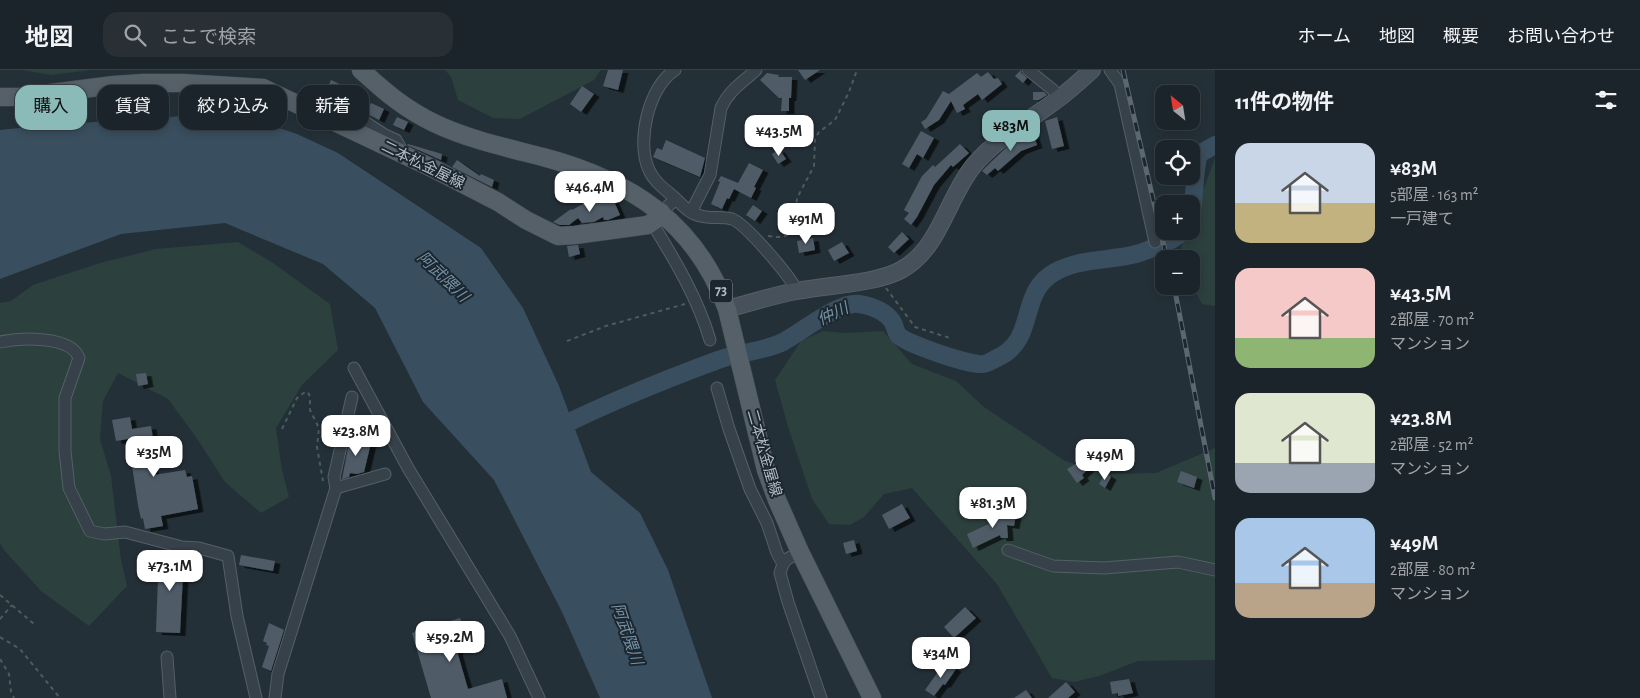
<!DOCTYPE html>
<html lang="ja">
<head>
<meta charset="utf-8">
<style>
  body { margin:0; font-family:"Alegreya Sans","Noto Sans JP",sans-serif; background:#283036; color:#f1f3f6; height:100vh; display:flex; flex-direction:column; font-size:19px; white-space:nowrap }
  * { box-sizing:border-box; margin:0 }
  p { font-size:16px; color:#a0a4a8 }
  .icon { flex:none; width:28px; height:28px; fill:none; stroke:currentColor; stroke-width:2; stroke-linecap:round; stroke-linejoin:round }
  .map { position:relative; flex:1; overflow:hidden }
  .panel { display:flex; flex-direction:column; background:#1b242a; width:425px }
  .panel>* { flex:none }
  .top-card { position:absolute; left:15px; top:15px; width:475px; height:45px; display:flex; gap:10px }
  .needle { width:32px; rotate:330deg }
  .fabs { position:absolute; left:1155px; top:15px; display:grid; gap:10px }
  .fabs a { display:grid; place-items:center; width:45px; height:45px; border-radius:10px; background:#1b242a; box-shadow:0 2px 8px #0003,0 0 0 1px #394147; font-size:25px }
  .price { position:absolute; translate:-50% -42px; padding:0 11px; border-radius:10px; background:#fff; color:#222; font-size:16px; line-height:32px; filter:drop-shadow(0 1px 2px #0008) }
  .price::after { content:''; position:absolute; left:50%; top:30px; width:15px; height:11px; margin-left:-8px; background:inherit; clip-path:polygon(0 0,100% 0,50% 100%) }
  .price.selected { background:#8bbbb9; color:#111 }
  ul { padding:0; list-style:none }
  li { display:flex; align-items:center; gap:15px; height:125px; padding:0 20px }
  li span { display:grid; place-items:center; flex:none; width:140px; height:100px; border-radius:15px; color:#555 }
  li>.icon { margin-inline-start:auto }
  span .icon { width:60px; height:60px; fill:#fffc; stroke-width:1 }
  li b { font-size:21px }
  h2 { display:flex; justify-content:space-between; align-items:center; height:60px; padding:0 20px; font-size:21px }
  .pill { padding:0 18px; border-radius:15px; background:#1b242a; box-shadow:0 2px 8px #0003,0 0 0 1px #394147; font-size:18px; line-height:45px }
  .pill.selected { background:#8bbbb9; color:#111 }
  header { display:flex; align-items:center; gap:30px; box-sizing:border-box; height:70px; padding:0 25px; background:#1b242a; border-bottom:1px solid #394147 }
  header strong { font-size:24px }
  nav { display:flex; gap:28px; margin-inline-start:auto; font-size:18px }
  .search { width:350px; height:45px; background:#283036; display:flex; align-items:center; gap:12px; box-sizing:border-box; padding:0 18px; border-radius:15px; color:#a0a4a8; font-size:19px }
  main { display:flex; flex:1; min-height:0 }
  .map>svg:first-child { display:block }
  .green { fill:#2c403d }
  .water { fill:#394e5e }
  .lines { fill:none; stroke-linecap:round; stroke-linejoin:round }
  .river { stroke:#394e5e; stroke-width:18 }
  .building { fill:#4f5c67; filter:url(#shadow) }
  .street-casing { stroke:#555f67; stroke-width:13 }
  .secondary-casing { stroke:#555f67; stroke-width:18 }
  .primary-casing { stroke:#434d55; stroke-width:19 }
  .path { stroke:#4a5d5c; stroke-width:2; stroke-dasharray:4 4; stroke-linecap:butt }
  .street { stroke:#374149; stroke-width:11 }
  .secondary { stroke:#46515b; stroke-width:16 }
  .primary { stroke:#556069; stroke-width:18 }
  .rail-casing { stroke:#5b6872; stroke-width:5 }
  .rail { stroke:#1c262e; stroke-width:3; stroke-dasharray:9; stroke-linecap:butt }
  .labels { text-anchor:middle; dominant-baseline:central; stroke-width:4; stroke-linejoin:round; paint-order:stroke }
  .shield { fill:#1c262e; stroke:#858f98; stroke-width:1 }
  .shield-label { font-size:14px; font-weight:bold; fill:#b2bcc5 }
  .street-label { font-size:15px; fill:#b2bcc5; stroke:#1c262e }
  .water-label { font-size:16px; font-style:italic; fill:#7592a6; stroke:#1c262e }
</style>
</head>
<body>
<header>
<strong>地図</strong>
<div class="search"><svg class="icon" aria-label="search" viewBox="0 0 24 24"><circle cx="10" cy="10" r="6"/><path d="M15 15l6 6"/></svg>ここで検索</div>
<nav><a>ホーム</a><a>地図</a><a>概要</a><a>お問い合わせ</a></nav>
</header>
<main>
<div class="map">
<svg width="1215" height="628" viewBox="0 0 1215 628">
  <defs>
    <filter id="shadow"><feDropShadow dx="5.5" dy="3" stdDeviation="0" flood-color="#0009"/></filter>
  </defs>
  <rect width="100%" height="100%" fill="#243038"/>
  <g class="green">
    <path d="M22 0H91L51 5Z"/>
    <path d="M445 0H601L594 10 520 49 493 48 458 30 451 7Z"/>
    <path d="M1215 88V236L1202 234 1191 214V189H1182L1181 176 1188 161H1191V153Z"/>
    <path d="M238 172 273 193 330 234 338 280 302 315 276 358 282 400 289 427 261 443 225 412 196 367 168 329 118 303 103 331 100 369 111 406 121 490 127 516 89 556 41 521 4 480 0 473V233L11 231 33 215 100 193 156 179Z"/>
    <path d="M823 261 845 263 883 261 912 294 956 311 984 337 1065 391 1110 404 1156 403 1215 378V590L1138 591 1099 606 1074 612 1052 608 997 514 912 418 884 424 864 447 850 455 829 454 812 429 789 360 775 310 801 271Z"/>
  </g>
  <path class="water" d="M182 46 261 52 297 64 338 83 481 178 523 238 559 316 591 402 640 443 668 500 712 628H600L562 542 494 410 423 332 375 238 323 194 225 153 121 164 0 209V60L38 56Z"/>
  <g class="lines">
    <g class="river">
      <path d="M1191 145C1196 125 1193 104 1199 84L1215 75"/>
      <path d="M551 361C605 334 661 311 718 290 739 282 762 282 783 272 802 262 839 231 859 234 871 236 885 241 892 251 895 255 895 261 898 265 906 274 972 296 983 294 987 294 993 290 997 288 1038 270 1017 223 1055 202 1080 188 1110 191 1136 184 1144 182 1153 178 1161 174 1169 171 1177 168 1183 161"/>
    </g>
  </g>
  <g class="building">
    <path d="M608 0H623L618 20 603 16Z"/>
    <path d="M798 0H820L805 10Z"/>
    <path d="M1021 0V3L1027 8 1023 13 1015 6Z"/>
    <path d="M988 2 994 9 998 8 1002 14 982 30 978 24 963 35 965 39 957 43 951 31 939 50 925 59 921 52 926 49 943 21 949 24 977 3 981 7Z"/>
    <path d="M767 3 779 5 778 7H792L791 28H789V41H781L782 28H779L760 10Z"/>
    <path d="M331 10 357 22 348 39 336 34 337 31 324 26Z"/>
    <path d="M582 16 594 24 581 42 570 34Z"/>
    <path d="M1033 22H1044L1047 25 1039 30H1033Z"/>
    <path d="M371 33 384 39 379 50 366 43Z"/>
    <path d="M397 47 408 52 404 60 393 55Z"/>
    <path d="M1057 47 1064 76 1052 79 1045 51Z"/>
    <path d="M1032 60 1037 75 1021 81 998 101 995 98 987 105 982 101 990 93 1007 77Z"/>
    <path d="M921 61 934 68 923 88 917 84 909 98 902 94Z"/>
    <path d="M666 70 705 88 700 107 653 87 657 78 662 80Z"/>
    <path d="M408 74 442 84 441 90 407 75Z"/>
    <path d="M960 74 969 83 953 97 951 95 934 115 917 147 911 155 904 149 909 143 904 140 922 106 933 95 935 97Z"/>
    <path d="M779 79 786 89 778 94 772 84Z"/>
    <path d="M457 90 480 106 481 104 494 110 492 117 452 97Z"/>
    <path d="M749 93 763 100 754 117 756 118 751 128 734 119 729 129 727 128 722 139 711 134 720 112 718 111 721 106 738 113Z"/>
    <path d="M600 129 603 133 613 129 620 145 608 150H604L603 147 594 152 582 153 578 148 569 155H560L553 152 571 139 572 140 590 130 592 133Z"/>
    <path d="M753 135 762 141 755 151 746 145Z"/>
    <path d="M902 162 909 169 894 183 888 177Z"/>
    <path d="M813 168 815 180 799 183 797 171Z"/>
    <path d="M842 172 849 183 834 191 828 180Z"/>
    <path d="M578 175 580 184 569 187 567 176Z"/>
    <path d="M146 303 148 314 138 316 136 304Z"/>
    <path d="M130 347 132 359 151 356 155 381 150 382 154 405 185 400 187 407 192 406 198 439 161 446 163 456 145 459 143 448 141 449 138 435 128 369 116 371 112 350Z"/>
    <path d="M350 368 371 373 364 402 357 404 350 403 349 407 342 409Z"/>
    <path d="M1091 377 1100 388 1082 405 1084 408 1077 413 1067 399 1077 393 1076 392Z"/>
    <path d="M1181 401 1197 407 1194 418 1177 412Z"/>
    <path d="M1105 403 1111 407 1105 418 1099 414Z"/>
    <path d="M902 434 910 448 889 459 882 445Z"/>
    <path d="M995 442 1016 445 1014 456 1007 455 1008 468H1001L1000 465 973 478 967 464 993 452Z"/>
    <path d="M854 470 857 481 846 484 843 473Z"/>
    <path d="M159 480 184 485 180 563 156 562Z"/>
    <path d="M241 485 275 491 273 501 239 495Z"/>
    <path d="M965 537 976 548 954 568 944 557Z"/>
    <path d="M460 548 470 577 457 581 468 619 502 609 507 628H431L412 563Z"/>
    <path d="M269 553 284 560 271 601 262 597 269 576 266 575 267 573 263 571Z"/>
    <path d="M945 592 956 599 945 615 943 614 934 626 925 620Z"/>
    <path d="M1129 609 1133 623 1118 626V623L1112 624 1110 612Z"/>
    <path d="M1066 612 1075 622 1068 628H1048Z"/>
    <path d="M1026 620 1032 628H1014Z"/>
  </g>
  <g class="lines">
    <defs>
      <g id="street">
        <path d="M675 0C648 17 636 73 649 100 654 112 666 120 676 129"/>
        <path d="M1028 0 1052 19 1060 28"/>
        <path d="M1110 0 1120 14 1155 172"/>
        <path d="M355 41 354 45 385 65 396 70 400 77 399 83"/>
        <path d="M661 142 676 129C683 136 690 144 701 146 711 149 722 146 732 149 746 154 790 206 797 221"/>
        <path d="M691 142 710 105 721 38C729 20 742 13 756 0"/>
        <path d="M652 153C675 190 698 229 710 270"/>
        <path d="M0 272C19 268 71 265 79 288L65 328V381L69 418 90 461 104 464 125 462 182 477 199 478 228 486 237 546 256 628"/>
        <path d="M354 298 408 398 510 566 539 628"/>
        <path d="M717 318 729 359 750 419 767 453 777 483 783 494"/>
        <path d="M336 418 334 407 352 327"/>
        <path d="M1008 480 1053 496 1104 498 1178 492 1215 500"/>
        <path d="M800 482 787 489 783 494 780 503 788 532 821 628"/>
        <path d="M167 587 170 628"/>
        <path d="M275 628 278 604 336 418 385 404"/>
      </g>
      <path id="secondary" d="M727 239C750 233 774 225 797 221 827 215 875 214 901 200 940 179 947 128 974 95 996 69 1024 54 1051 34 1066 24 1079 12 1092 0"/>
      <g id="primary">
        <path d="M361 0C385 22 405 39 434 53 467 69 508 78 543 87 629 110 696 152 727 239L766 400 777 430 800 482 872 628"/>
        <path d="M0 27H20L114 15 143 13H182L263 18 436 100 498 132 526 150 558 166 575 165 648 155 658 148 661 142"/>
      </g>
    </defs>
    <use href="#street" class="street-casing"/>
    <use href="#secondary" class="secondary-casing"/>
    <use href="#primary" class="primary-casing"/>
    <g class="path">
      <path d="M768 166C781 168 786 168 795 159L797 128 814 96 815 69 819 62 835 50 849 22 857 0"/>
      <path d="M886 218 915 257 950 268"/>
      <path d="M567 271 606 256 685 234"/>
      <path d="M282 359 297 328 305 322H308L310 327V340L319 358 317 377 323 411"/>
      <path d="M0 525 34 554"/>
      <path d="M0 549 12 535"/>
      <path d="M0 567 20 579 60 628"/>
      <path d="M0 589 9 604 11 622 14 628"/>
    </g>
    <use href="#street" class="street"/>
    <use href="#secondary" class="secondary"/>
    <use href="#primary" class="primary"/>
    <defs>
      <g id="rail">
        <path d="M1123 0 1167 189"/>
        <path d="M1174 216 1215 428"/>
      </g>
    </defs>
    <use href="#rail" class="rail-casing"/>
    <use href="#rail" class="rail"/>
  </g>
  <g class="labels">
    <rect class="shield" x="710" y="209.5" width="22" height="23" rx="4"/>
    <g class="shield-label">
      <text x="721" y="221">73</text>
    </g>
    <g class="street-label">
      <text transform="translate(423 95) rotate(26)">二本松金屋線</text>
      <text transform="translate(764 383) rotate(74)">二本松金屋線</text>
    </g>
    <g class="water-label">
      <text transform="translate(443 207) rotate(44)">阿武隈川</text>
      <text transform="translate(833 244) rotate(-25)">仲川</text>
      <text transform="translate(627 564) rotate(71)">阿武隈川</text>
    </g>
  </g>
</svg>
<div class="fabs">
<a><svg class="needle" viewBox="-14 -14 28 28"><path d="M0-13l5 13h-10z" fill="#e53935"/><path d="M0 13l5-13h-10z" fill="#a0a4a8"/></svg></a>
<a><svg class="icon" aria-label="locate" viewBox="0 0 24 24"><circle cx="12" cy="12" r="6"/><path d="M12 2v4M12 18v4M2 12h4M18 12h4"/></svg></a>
<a>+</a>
<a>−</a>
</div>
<b class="price selected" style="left:1011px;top:82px">¥83M</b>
<b class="price" style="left:779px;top:87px">¥43.5M</b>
<b class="price" style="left:590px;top:143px">¥46.4M</b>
<b class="price" style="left:806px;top:175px">¥91M</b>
<b class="price" style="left:356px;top:387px">¥23.8M</b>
<b class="price" style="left:154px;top:408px">¥35M</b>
<b class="price" style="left:1105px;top:411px">¥49M</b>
<b class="price" style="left:993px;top:459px">¥81.3M</b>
<b class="price" style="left:170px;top:522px">¥73.1M</b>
<b class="price" style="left:450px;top:593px">¥59.2M</b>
<b class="price" style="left:941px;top:609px">¥34M</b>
<div class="top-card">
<a class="pill selected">購入</a>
<a class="pill">賃貸</a>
<a class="pill">絞り込み</a>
<a class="pill">新着</a>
</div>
</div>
<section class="panel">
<h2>11件の物件<svg class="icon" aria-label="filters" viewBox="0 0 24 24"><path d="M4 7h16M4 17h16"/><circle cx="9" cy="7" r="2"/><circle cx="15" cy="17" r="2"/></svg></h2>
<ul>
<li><span style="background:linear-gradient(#c9d6e8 60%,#c2b280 0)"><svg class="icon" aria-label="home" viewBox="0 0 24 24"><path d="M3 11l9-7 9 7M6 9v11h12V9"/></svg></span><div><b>¥83M</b><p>5部屋 · 163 m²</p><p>一戸建て</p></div></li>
<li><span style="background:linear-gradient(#f6c9c9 70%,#8fb573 0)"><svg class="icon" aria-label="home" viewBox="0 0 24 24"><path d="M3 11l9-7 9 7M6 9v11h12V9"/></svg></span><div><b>¥43.5M</b><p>2部屋 · 70 m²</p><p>マンション</p></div></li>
<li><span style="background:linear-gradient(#dfe7d0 70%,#9aa5b1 0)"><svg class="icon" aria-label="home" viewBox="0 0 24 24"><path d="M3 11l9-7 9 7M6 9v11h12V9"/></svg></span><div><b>¥23.8M</b><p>2部屋 · 52 m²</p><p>マンション</p></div></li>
<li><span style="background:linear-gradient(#a9c7e8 65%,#b9a48a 0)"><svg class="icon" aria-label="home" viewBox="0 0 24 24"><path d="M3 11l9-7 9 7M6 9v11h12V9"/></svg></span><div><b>¥49M</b><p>2部屋 · 80 m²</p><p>マンション</p></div></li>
</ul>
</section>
</main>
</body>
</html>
